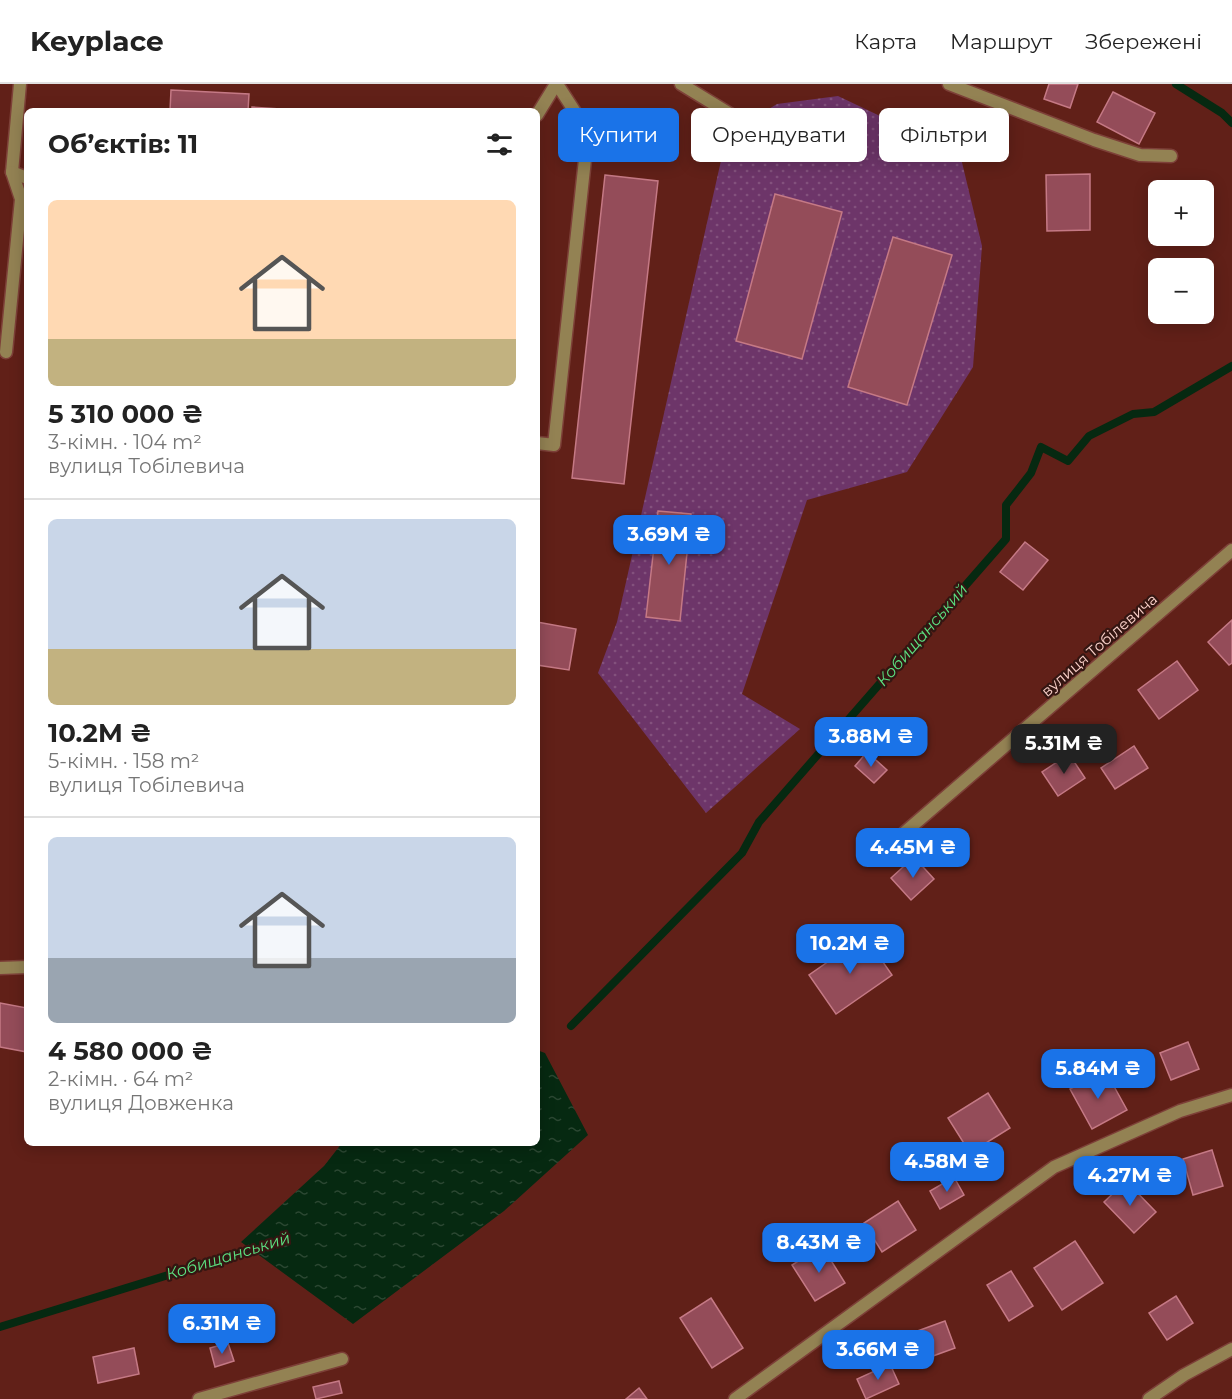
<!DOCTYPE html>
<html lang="uk">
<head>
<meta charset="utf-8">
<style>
  body { margin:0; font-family:Montserrat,sans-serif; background:#f2f2f2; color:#222; height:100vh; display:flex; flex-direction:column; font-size:22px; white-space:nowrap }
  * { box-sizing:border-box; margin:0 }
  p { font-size:20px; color:#767676 }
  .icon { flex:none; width:33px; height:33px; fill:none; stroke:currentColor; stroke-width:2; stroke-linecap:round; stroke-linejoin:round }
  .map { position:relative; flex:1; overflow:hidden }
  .panel { position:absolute; left:24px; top:24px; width:516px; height:1038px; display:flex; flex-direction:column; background:#fff; border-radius:9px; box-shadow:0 3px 15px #0003 }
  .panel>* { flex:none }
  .hud { position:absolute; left:558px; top:24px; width:570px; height:54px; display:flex; gap:12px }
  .tools { position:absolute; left:1148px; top:96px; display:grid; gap:12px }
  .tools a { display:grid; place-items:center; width:66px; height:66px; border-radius:9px; background:#fff; box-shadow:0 3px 15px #0003; font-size:30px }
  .price { position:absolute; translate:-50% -51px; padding:0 14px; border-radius:12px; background:#1a73e8; color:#fff; font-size:20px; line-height:39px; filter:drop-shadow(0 2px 3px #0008) }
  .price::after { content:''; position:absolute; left:50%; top:36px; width:18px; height:14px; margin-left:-9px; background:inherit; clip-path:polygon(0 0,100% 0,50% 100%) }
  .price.selected { background:#222; color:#fff }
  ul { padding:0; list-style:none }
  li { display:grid; align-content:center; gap:12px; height:318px; padding:0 24px }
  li+li { border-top:2px solid #e0e0e0 }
  li span { display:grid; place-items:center; height:186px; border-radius:9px; color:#555 }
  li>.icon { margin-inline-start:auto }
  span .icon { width:108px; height:108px; fill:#fffc; stroke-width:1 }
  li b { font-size:26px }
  h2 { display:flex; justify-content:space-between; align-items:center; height:72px; padding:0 24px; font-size:26px }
  .pill { padding:0 21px; border-radius:9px; background:#fff; box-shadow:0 3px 15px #0003; font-size:21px; line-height:54px }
  .pill.selected { background:#1a73e8; color:#fff }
  header { display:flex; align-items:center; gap:36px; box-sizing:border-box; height:84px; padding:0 30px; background:#fff; border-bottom:2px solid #e0e0e0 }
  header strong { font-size:28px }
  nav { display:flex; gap:33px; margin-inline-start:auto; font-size:21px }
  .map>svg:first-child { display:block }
  .grass { fill:url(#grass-dots) }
  .water { fill:url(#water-ripples) }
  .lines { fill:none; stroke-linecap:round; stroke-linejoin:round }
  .stream { stroke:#062911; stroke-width:8 }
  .building { fill:#944c59; stroke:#c57985; stroke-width:1.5 }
  .service-casing { stroke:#7d4038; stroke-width:15 }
  .minor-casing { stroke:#7d4038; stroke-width:15 }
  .service { stroke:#938253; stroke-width:12 }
  .minor { stroke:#938253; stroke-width:12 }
  .labels { text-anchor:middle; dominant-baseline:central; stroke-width:4.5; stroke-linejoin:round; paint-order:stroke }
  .street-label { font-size:15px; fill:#fcd2cb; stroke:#341612 }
  .water-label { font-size:16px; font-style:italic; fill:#5ce382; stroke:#341612 }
</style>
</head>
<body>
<header>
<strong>Keyplace</strong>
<nav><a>Карта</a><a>Маршрут</a><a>Збережені</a></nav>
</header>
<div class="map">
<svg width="1232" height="1315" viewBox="0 0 1232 1315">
  <defs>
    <pattern id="grass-dots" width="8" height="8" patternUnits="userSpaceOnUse" patternTransform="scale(1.5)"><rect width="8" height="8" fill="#6d3569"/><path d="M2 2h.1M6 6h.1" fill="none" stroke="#83517d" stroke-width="1.8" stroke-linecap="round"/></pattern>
    <pattern id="water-ripples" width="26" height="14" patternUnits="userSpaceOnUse" patternTransform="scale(1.5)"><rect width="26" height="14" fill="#062911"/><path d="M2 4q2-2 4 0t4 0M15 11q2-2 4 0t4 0" fill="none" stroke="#2b4732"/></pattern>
  </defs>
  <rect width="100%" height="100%" fill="#612018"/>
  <path class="grass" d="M838 12 960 70 982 162 973 283 907 388 807 416 742 610 800 645 706 729 598 589 617 538 727 50 777 20Z"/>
  <path class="water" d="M537 966 545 969 588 1051 504 1127 353 1240 241 1158 324 1082 342 1059H537Z"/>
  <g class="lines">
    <g class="stream">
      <path d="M1176 0 1222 29 1232 39"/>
      <path d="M571 942 742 769 759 738 1006 455V421L1031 389 1041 363 1068 377 1089 352 1133 330 1154 328 1232 282"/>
      <path d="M0 1243 259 1163"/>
    </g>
  </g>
  <g class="building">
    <path d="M1049 0H1078L1070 24 1044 15Z"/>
    <path d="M171 6 249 10 248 27H170Z"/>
    <path d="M1113 8 1155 29 1139 60 1097 38Z"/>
    <path d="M252 23 311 27H252Z"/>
    <path d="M1090 90V146L1047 147 1046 91Z"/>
    <path d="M605 91 658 97 624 400 572 394Z"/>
    <path d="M775 110 842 128 802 275 736 257Z"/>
    <path d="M893 153 952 171 907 321 848 303Z"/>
    <path d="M658 427 691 430 680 537 646 533Z"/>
    <path d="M1025 458 1048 476 1023 506 1000 488Z"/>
    <path d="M1232 536V579L1229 581 1208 558Z"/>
    <path d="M537 538 576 545 569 586 537 581Z"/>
    <path d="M1177 577 1198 606 1159 635 1138 606Z"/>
    <path d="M1134 662 1148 684 1115 705 1101 684Z"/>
    <path d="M867 668 887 686 874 699 855 682Z"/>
    <path d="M1069 670 1085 694 1058 712 1042 688Z"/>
    <path d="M914 773 934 795 911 816 891 794Z"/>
    <path d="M865 852 892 891 836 930 809 891Z"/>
    <path d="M0 919 27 924V968L0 963Z"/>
    <path d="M1188 958 1199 985 1171 996 1160 969Z"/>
    <path d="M1105 986 1127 1026 1092 1045 1070 1005Z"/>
    <path d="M988 1009 1010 1044 970 1069 948 1034Z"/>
    <path d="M1212 1066 1223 1102 1193 1111 1183 1075Z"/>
    <path d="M954 1093 964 1111 940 1125 930 1107Z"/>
    <path d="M1126 1097 1156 1128 1134 1149 1104 1118Z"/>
    <path d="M898 1117 916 1146 882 1168 864 1139Z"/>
    <path d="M1075 1157 1103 1199 1062 1226 1034 1184Z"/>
    <path d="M822 1162 845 1199 815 1217 792 1181Z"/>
    <path d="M1011 1187 1033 1222 1009 1237 987 1201Z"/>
    <path d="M1176 1212 1193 1239 1167 1256 1149 1229Z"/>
    <path d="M711 1214 743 1264 712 1284 680 1234Z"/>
    <path d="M945 1237 955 1264 922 1276 912 1249Z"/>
    <path d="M228 1259 234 1277 215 1283 210 1264Z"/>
    <path d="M134 1264 139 1290 98 1299 93 1273Z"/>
    <path d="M890 1280 899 1300 866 1315 857 1295Z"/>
    <path d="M339 1297 342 1309 316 1315 313 1303Z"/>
    <path d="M639 1304 647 1315H626Z"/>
  </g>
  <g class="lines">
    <defs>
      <g id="service">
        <path d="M20 0 12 88 27 94"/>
        <path d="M681 0 761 49"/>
        <path d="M537 31 556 0"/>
        <path d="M6 268 21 115 12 88"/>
        <path d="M537 359 554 361 588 48 557 0"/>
        <path d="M0 884 27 883"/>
      </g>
      <g id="minor">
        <path d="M949 0 1094 56 1140 71 1171 72"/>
        <path d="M904 749 1232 466"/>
        <path d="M199 1315 342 1275"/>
        <path d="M735 1315 1054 1083 1180 1027 1232 1011"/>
        <path d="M1149 1315 1184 1291 1232 1265"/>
      </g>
    </defs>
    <use href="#service" class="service-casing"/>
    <use href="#minor" class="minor-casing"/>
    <use href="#service" class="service"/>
    <use href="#minor" class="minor"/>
  </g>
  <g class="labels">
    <g class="street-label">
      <text transform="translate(1099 561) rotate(-41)">вулиця Тобілевича</text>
    </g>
    <g class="water-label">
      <text transform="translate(922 551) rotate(-49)">Кобищанський</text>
      <text transform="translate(228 1172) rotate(-17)">Кобищанський</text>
    </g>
  </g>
</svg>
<div class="tools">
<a>+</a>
<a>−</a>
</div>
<b class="price" style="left:669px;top:482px">3.69M ₴</b>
<b class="price" style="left:871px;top:684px">3.88M ₴</b>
<b class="price selected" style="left:1064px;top:691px">5.31M ₴</b>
<b class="price" style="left:913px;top:795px">4.45M ₴</b>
<b class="price" style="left:850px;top:891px">10.2M ₴</b>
<b class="price" style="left:1098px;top:1016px">5.84M ₴</b>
<b class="price" style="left:947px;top:1109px">4.58M ₴</b>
<b class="price" style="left:1130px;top:1123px">4.27M ₴</b>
<b class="price" style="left:819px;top:1190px">8.43M ₴</b>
<b class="price" style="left:222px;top:1271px">6.31M ₴</b>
<b class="price" style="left:878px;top:1297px">3.66M ₴</b>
<div class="hud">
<a class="pill selected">Купити</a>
<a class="pill">Орендувати</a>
<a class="pill">Фільтри</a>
</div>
<section class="panel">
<h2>Об’єктів: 11<svg class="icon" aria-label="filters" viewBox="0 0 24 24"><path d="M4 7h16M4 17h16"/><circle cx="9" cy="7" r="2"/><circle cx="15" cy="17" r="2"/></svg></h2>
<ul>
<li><span style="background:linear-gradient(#ffd9b3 75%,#c2b280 0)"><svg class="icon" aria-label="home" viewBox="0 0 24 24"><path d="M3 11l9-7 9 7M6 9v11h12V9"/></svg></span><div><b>5 310 000 ₴</b><p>3-кімн. · 104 m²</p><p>вулиця Тобілевича</p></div></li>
<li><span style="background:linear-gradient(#c9d6e8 70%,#c2b280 0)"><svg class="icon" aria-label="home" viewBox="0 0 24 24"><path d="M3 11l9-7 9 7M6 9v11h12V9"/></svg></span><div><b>10.2M ₴</b><p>5-кімн. · 158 m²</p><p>вулиця Тобілевича</p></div></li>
<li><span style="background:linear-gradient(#c9d6e8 65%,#9aa5b1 0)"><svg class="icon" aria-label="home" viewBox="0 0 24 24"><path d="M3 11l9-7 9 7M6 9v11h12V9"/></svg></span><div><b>4 580 000 ₴</b><p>2-кімн. · 64 m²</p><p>вулиця Довженка</p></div></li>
</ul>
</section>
</div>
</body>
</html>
